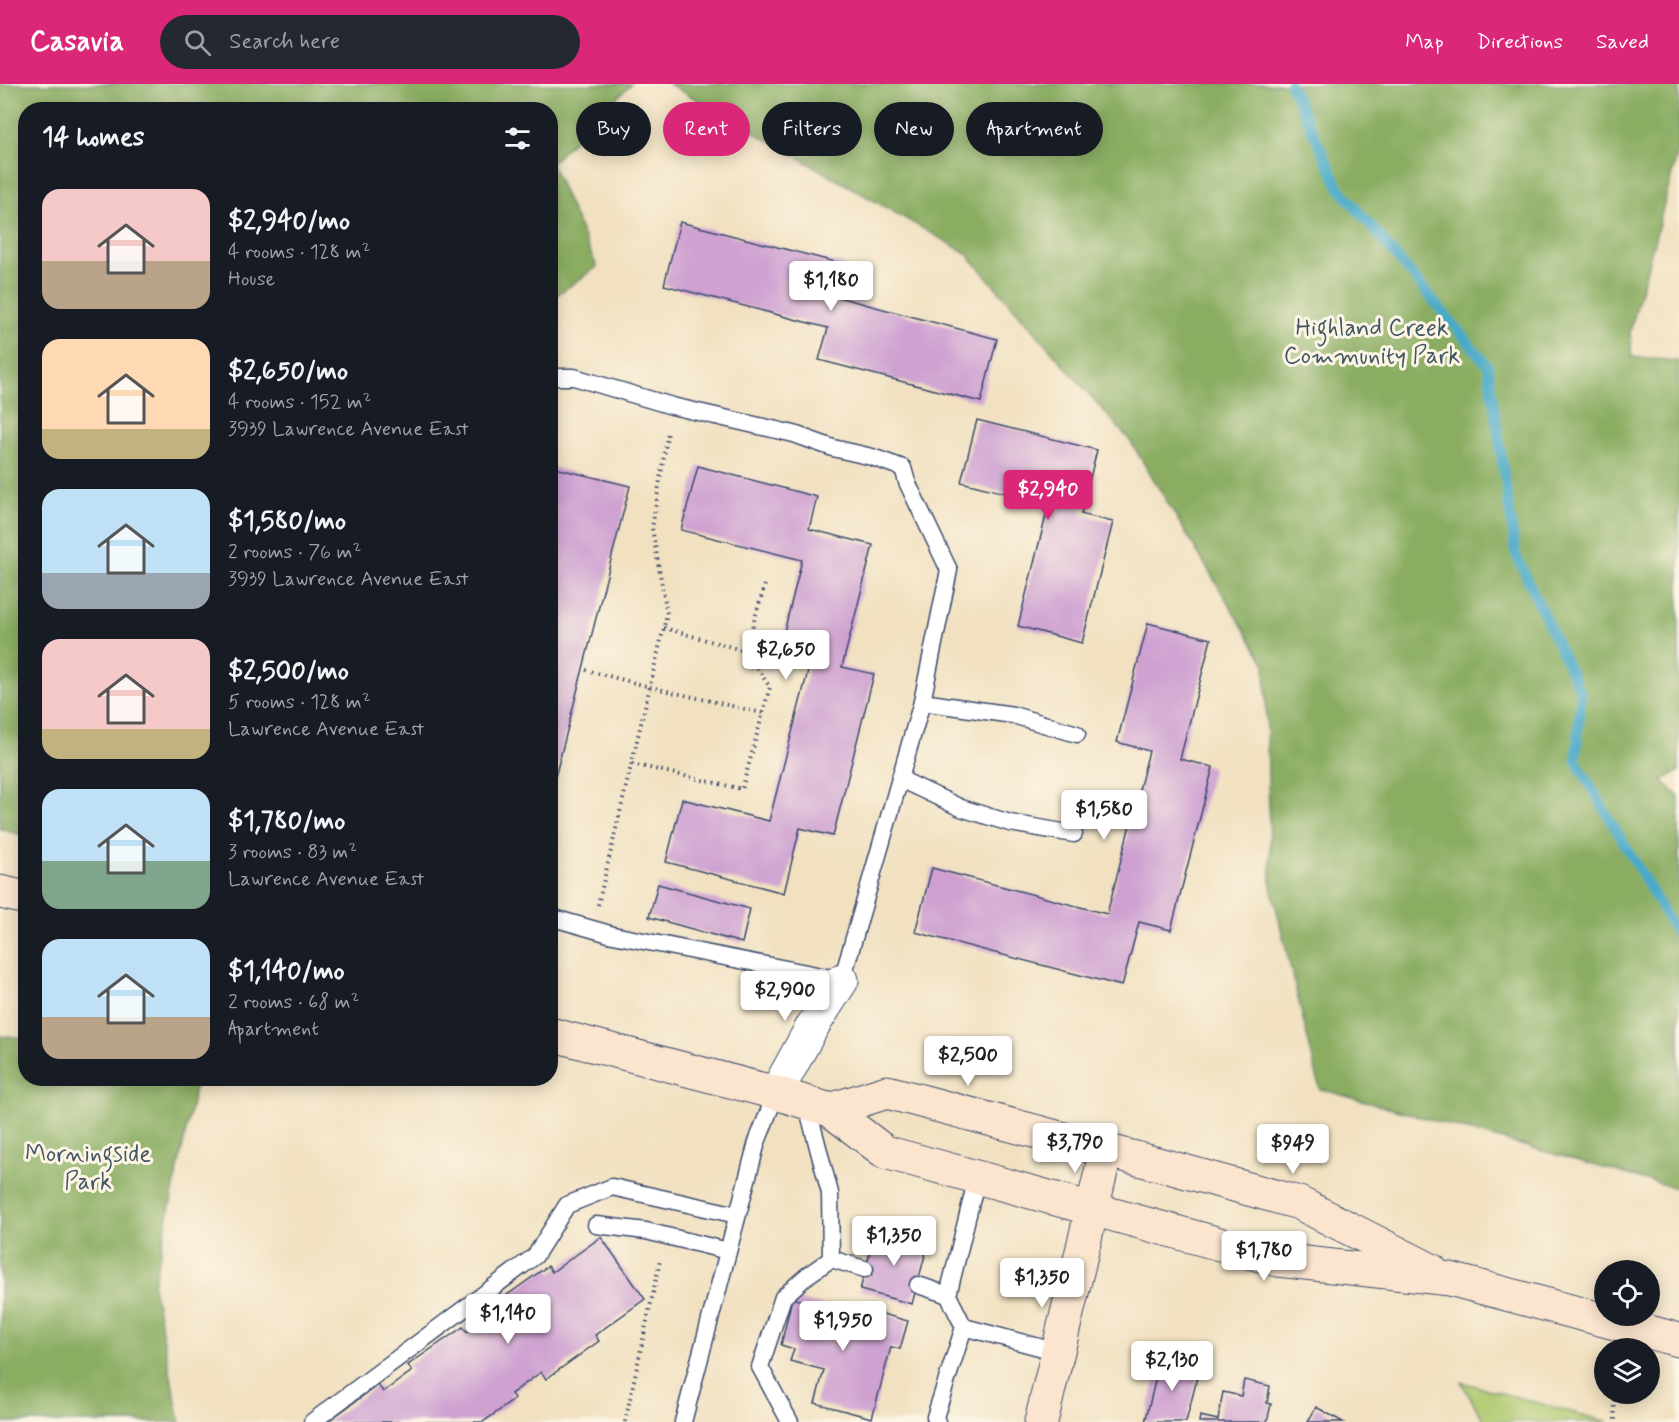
<!DOCTYPE html>
<html lang="en">
<head>
<meta charset="utf-8">
<style>
  body { margin:0; font-family:Mynerve,sans-serif; background:#242831; color:#f1f3f6; height:100vh; display:flex; flex-direction:column; font-size:22px; white-space:nowrap }
  * { box-sizing:border-box; margin:0 }
  p { font-size:20px; color:#9ea1a6 }
  .icon { flex:none; width:33px; height:33px; fill:none; stroke:currentColor; stroke-width:2; stroke-linecap:round; stroke-linejoin:round }
  .map { position:relative; flex:1; overflow:hidden }
  .side { position:absolute; left:18px; top:18px; width:540px; height:984px; display:flex; flex-direction:column; background:#171b24; border-radius:24px; box-shadow:0 3px 15px #0003 }
  .side>* { flex:none }
  .hud { position:absolute; left:576px; top:18px; width:570px; height:54px; display:flex; gap:12px }
  .buttons { position:absolute; left:1594px; top:1176px; display:grid; gap:12px }
  .buttons a { display:grid; place-items:center; width:66px; height:66px; border-radius:50%; background:#171b24; box-shadow:0 3px 15px #0003; font-size:30px }
  .price { position:absolute; translate:-50% -51px; padding:0 14px; border-radius:6px; background:#fff; color:#222; font-size:20px; line-height:39px; filter:drop-shadow(0 2px 3px #0008) }
  .price::after { content:''; position:absolute; left:50%; top:36px; width:18px; height:14px; margin-left:-9px; background:inherit; clip-path:polygon(0 0,100% 0,50% 100%) }
  .price.current { background:#db2777; color:#fff }
  ul { padding:0; list-style:none }
  li { display:flex; align-items:center; gap:18px; height:150px; padding:0 24px }
  li span { display:grid; place-items:center; flex:none; width:168px; height:120px; border-radius:18px; color:#555 }
  li>.icon { margin-inline-start:auto }
  span .icon { width:72px; height:72px; fill:#fffc; stroke-width:1 }
  li b { font-size:26px }
  h2 { display:flex; justify-content:space-between; align-items:center; height:72px; padding:0 24px; font-size:26px }
  .tag { padding:0 21px; border-radius:27px; background:#171b24; box-shadow:0 3px 15px #0003; font-size:21px; line-height:54px }
  .tag.current { background:#db2777; color:#fff }
  header { display:flex; align-items:center; gap:36px; box-sizing:border-box; height:84px; padding:0 30px; background:#db2777; color:#fff }
  header strong { font-size:28px }
  nav { display:flex; gap:33px; margin-inline-start:auto; font-size:21px }
  .search { width:420px; height:54px; background:#242831; display:flex; align-items:center; gap:15px; box-sizing:border-box; padding:0 21px; border-radius:33px; color:#9ea1a6; font-size:22px }
  .map>svg:first-child { display:block }
  .green { fill:#aec96f; stroke:#647c66; stroke-width:1.5 }
  .forest { fill:#8aad62; stroke:#526e60; stroke-width:1.5 }
  .lines { fill:none; stroke-linecap:round; stroke-linejoin:round }
  .stream { stroke:#49aac8; stroke-width:10 }
  .building { fill:#cea1d1 }
  .lane-casing { stroke:#3b4a6d; stroke-width:19 }
  .street-casing { stroke:#3b4a6d; stroke-width:35 }
  .secondary-casing { stroke:#3b4a6d; stroke-width:35 }
  .path { stroke:#3b4a6d; stroke-width:4; stroke-dasharray:1.5 4.5; stroke-linecap:butt }
  .lane { stroke:#fff; stroke-width:16 }
  .street { stroke:#fff; stroke-width:33 }
  .secondary { stroke:#fbe5cf; stroke-width:33 }
  .labels { text-anchor:middle; dominant-baseline:central; stroke-width:6; stroke-linejoin:round; paint-order:stroke }
  .park-label { font-size:24px; fill:#405662; stroke:#fcf5e5 }
</style>
</head>
<body>
<header>
<strong>Casavia</strong>
<div class="search"><svg class="icon" aria-label="search" viewBox="0 0 24 24"><circle cx="10" cy="10" r="6"/><path d="M15 15l6 6"/></svg>Search here</div>
<nav><a>Map</a><a>Directions</a><a>Saved</a></nav>
</header>
<div class="map">
<svg width="1679" height="1338" viewBox="0 0 1679 1338">
  <rect width="100%" height="100%" fill="#fcf5e5"/>
  <filter id="ink" filterUnits="userSpaceOnUse"><feTurbulence type="fractalNoise" baseFrequency=".0167" numOctaves="2"/><feDisplacementMap in="SourceGraphic" scale="12" xChannelSelector="R" yChannelSelector="G"/><feConvolveMatrix kernelMatrix="1 2 1 2 8 2 1 2 1" color-interpolation-filters="sRGB"/></filter>
  <filter id="wash" filterUnits="userSpaceOnUse"><feTurbulence type="fractalNoise" baseFrequency=".008" numOctaves="4" result="noise"/><feDisplacementMap in="SourceGraphic" scale="24" xChannelSelector="R" yChannelSelector="G"/><feGaussianBlur stdDeviation="1.35" result="paint"/><feColorMatrix in="noise" values="0 0 0 0 0 0 0 0 0 0 0 0 0 0 0 0 0 1.4 0 .05"/><feComposite in="paint" operator="in"/></filter>
  <g filter="url(#wash)">
    <rect width="100%" height="100%" fill="#f1e1c1"/>
    <path class="green" d="M1461 1298 1608 1338H1485Z"/>
    <g class="forest">
      <path d="M0 0H631L551 79 597 183 551 215 550 26H26L25 752 0 745Z"/>
      <path d="M669 0H1679V64L1630 248 1632 273 1679 277V687L1662 696 1679 713V1105L1320 1005 1271 803 1265 580 1131 358 966 169Z"/>
      <path d="M0 952 25 954 26 994 197 995 153 1202 180 1338H0Z"/>
    </g>
    <g class="lines">
      <path class="stream" d="M1290 0 1340 105 1488 282 1516 471 1581 610 1576 677 1679 854"/>
    </g>
    <g id="blocks">
      <g class="building">
        <path d="M680 138 843 180 834 212 997 255 981 318 819 276 828 244 664 201Z"/>
        <path d="M977 336 1097 366 1081 430 1113 438 1082 559 1018 542 1049 420 961 398Z"/>
        <path d="M698 382 817 413 809 445 873 461 842 583 874 590 833 752 800 744 784 809 666 778 682 715 769 737 812 572 780 564 802 476 681 446Z"/>
        <path d="M551 383 630 402 551 709 550 708Z"/>
        <path d="M1148 539 1211 555 1180 675 1213 683 1171 846 1139 838 1122 902 915 848 932 784 1107 830 1149 667 1117 658Z"/>
        <path d="M658 800 750 825 742 859 649 833Z"/>
        <path d="M876 1146 928 1160 912 1220 860 1206Z"/>
        <path d="M601 1153 645 1215 595 1251 599 1257 546 1295 541 1288 511 1310 515 1315 483 1338H327L378 1301 383 1308 412 1287 408 1281 463 1243 467 1248 497 1227 493 1221 548 1182 552 1188Z"/>
        <path d="M792 1214 864 1232 872 1227 908 1237 900 1265 891 1263 872 1334 815 1319 824 1286 790 1277 794 1265 781 1261Z"/>
        <path d="M1161 1273 1200 1283 1186 1338H1145Z"/>
        <path d="M1244 1296 1270 1302 1267 1319 1271 1320 1267 1338H1199L1200 1332 1218 1336 1223 1308 1241 1312Z"/>
        <path d="M1316 1323 1343 1338H1308Z"/>
      </g>
    </g>
  </g>
  <g filter="url(#ink)">
    <use href="#blocks" fill-opacity="0" stroke="#3b4a6d" stroke-width="1.5"/>
    <g class="lines">
      <defs>
        <g id="lane">
          <path d="M550 293H574L672 322 794 350 833 364 872 373 903 384 907 398 949 486 922 618 842 896 613 851 550 833"/>
          <path d="M922 618 1013 631 1077 650"/>
          <path d="M900 695 961 724 1010 739 1074 750"/>
          <path d="M596 1141 646 1147 728 1167"/>
          <path d="M831 1175 865 1185"/>
          <path d="M918 1201 948 1211"/>
          <path d="M964 1243 948 1211 977 1094"/>
          <path d="M312 1338 535 1172 567 1121 612 1103 737 1131"/>
          <path d="M683 1338 757 1058 776 1009"/>
          <path d="M790 1338 760 1283 783 1213 808 1191 831 1175 830 1109 806 1018"/>
          <path d="M937 1338 935 1333 964 1243 1058 1268"/>
        </g>
        <path id="street" d="M776 1009 812 943 842 896"/>
        <g id="secondary">
          <path d="M0 808 26 814"/>
          <path d="M550 950 776 1009 830 1026 885 1068 1278 1176 1450 1195 1679 1256"/>
          <path d="M830 1026 887 1008 1169 1083 1299 1119 1431 1186"/>
          <path d="M1041 1338 1106 1067"/>
        </g>
      </defs>
      <use href="#lane" class="lane-casing"/>
      <use href="#street" class="street-casing"/>
      <use href="#secondary" class="secondary-casing"/>
      <g class="path">
        <path d="M664 544 745 567"/>
        <path d="M586 586 650 603 762 629"/>
        <path d="M632 680 742 705 770 603 745 567 766 497"/>
        <path d="M598 821 667 530 652 444 668 348"/>
        <path d="M1614 1310 1615 1338"/>
        <path d="M625 1338 660 1177"/>
      </g>
      <use href="#lane" class="lane"/>
      <use href="#street" class="street"/>
      <use href="#secondary" class="secondary"/>
    </g>
  </g>
  <g class="labels">
    <g class="park-label">
      <text x="1372" y="244">Highland Creek<tspan x="1372" dy="28">Community Park</tspan></text>
      <text x="88" y="1070">Morningside<tspan x="88" dy="28">Park</tspan></text>
    </g>
  </g>
</svg>
<div class="buttons">
<a><svg class="icon" aria-label="locate" viewBox="0 0 24 24"><circle cx="12" cy="12" r="6"/><path d="M12 2v4M12 18v4M2 12h4M18 12h4"/></svg></a>
<a><svg class="icon" aria-label="layers" viewBox="0 0 24 24"><path d="M12 4l9 5-9 5-9-5zM3 14l9 5 9-5"/></svg></a>
</div>
<b class="price" style="left:831px;top:228px">$1,180</b>
<b class="price current" style="left:1048px;top:437px">$2,940</b>
<b class="price" style="left:786px;top:597px">$2,650</b>
<b class="price" style="left:1104px;top:757px">$1,580</b>
<b class="price" style="left:785px;top:938px">$2,900</b>
<b class="price" style="left:968px;top:1003px">$2,500</b>
<b class="price" style="left:1075px;top:1090px">$3,790</b>
<b class="price" style="left:1293px;top:1091px">$949</b>
<b class="price" style="left:894px;top:1183px">$1,350</b>
<b class="price" style="left:1264px;top:1198px">$1,780</b>
<b class="price" style="left:1042px;top:1225px">$1,350</b>
<b class="price" style="left:508px;top:1261px">$1,140</b>
<b class="price" style="left:843px;top:1268px">$1,950</b>
<b class="price" style="left:1172px;top:1308px">$2,130</b>
<div class="hud">
<a class="tag">Buy</a>
<a class="tag current">Rent</a>
<a class="tag">Filters</a>
<a class="tag">New</a>
<a class="tag">Apartment</a>
</div>
<section class="side">
<h2>14 homes<svg class="icon" aria-label="filters" viewBox="0 0 24 24"><path d="M4 7h16M4 17h16"/><circle cx="9" cy="7" r="2"/><circle cx="15" cy="17" r="2"/></svg></h2>
<ul>
<li><span style="background:linear-gradient(#f6c9c9 60%,#b9a48a 0)"><svg class="icon" aria-label="home" viewBox="0 0 24 24"><path d="M3 11l9-7 9 7M6 9v11h12V9"/></svg></span><div><b>$2,940/mo</b><p>4 rooms · 128 m²</p><p>House</p></div></li>
<li><span style="background:linear-gradient(#ffd9b3 75%,#c2b280 0)"><svg class="icon" aria-label="home" viewBox="0 0 24 24"><path d="M3 11l9-7 9 7M6 9v11h12V9"/></svg></span><div><b>$2,650/mo</b><p>4 rooms · 152 m²</p><p>3939 Lawrence Avenue East</p></div></li>
<li><span style="background:linear-gradient(#bfe0f5 70%,#9aa5b1 0)"><svg class="icon" aria-label="home" viewBox="0 0 24 24"><path d="M3 11l9-7 9 7M6 9v11h12V9"/></svg></span><div><b>$1,580/mo</b><p>2 rooms · 76 m²</p><p>3939 Lawrence Avenue East</p></div></li>
<li><span style="background:linear-gradient(#f6c9c9 75%,#c2b280 0)"><svg class="icon" aria-label="home" viewBox="0 0 24 24"><path d="M3 11l9-7 9 7M6 9v11h12V9"/></svg></span><div><b>$2,500/mo</b><p>5 rooms · 128 m²</p><p>Lawrence Avenue East</p></div></li>
<li><span style="background:linear-gradient(#bfe0f5 60%,#7fa58c 0)"><svg class="icon" aria-label="home" viewBox="0 0 24 24"><path d="M3 11l9-7 9 7M6 9v11h12V9"/></svg></span><div><b>$1,780/mo</b><p>3 rooms · 83 m²</p><p>Lawrence Avenue East</p></div></li>
<li><span style="background:linear-gradient(#bfe0f5 65%,#b9a48a 0)"><svg class="icon" aria-label="home" viewBox="0 0 24 24"><path d="M3 11l9-7 9 7M6 9v11h12V9"/></svg></span><div><b>$1,140/mo</b><p>2 rooms · 68 m²</p><p>Apartment</p></div></li>
</ul>
</section>
</div>
</body>
</html>
